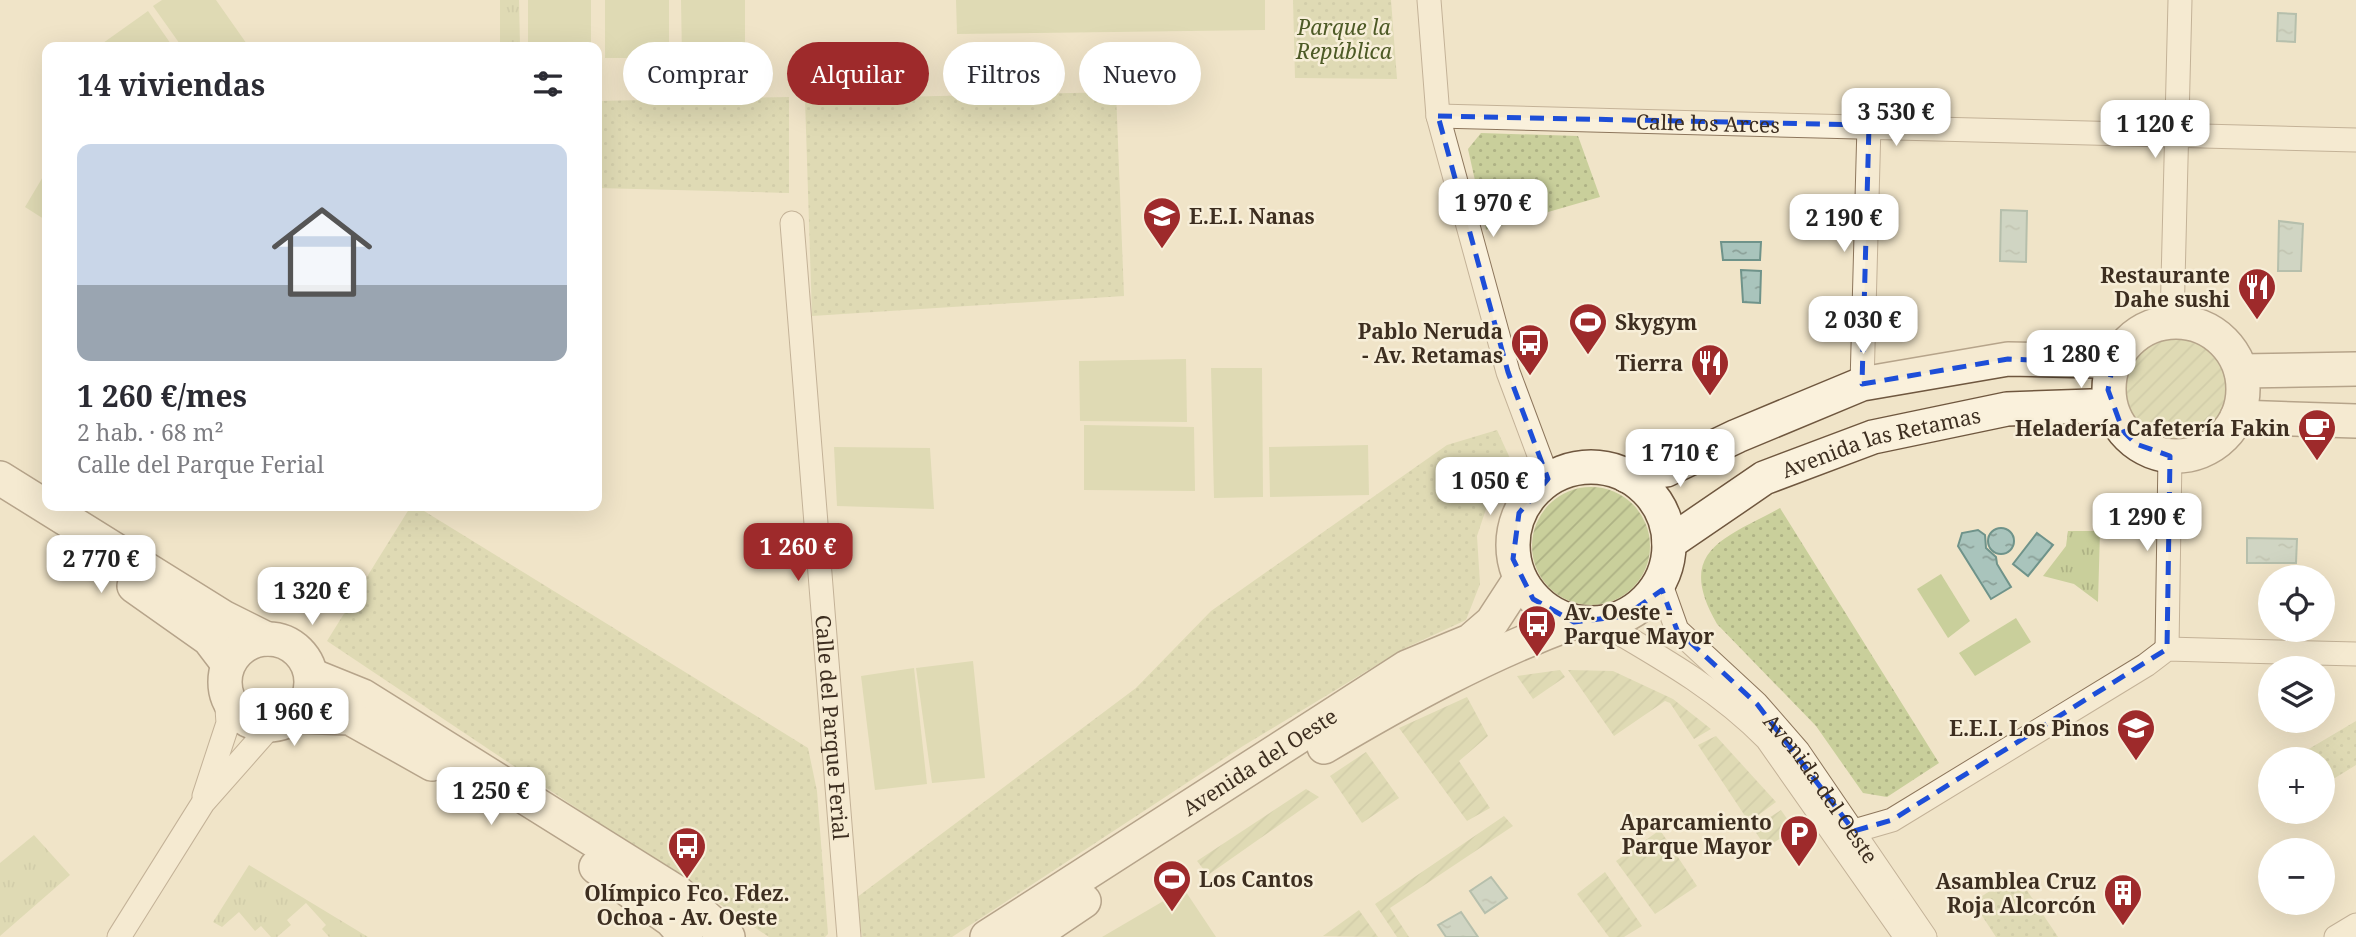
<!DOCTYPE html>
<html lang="es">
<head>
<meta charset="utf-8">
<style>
  body { margin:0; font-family:"Noto Serif",serif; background:#f7f7f7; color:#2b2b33; height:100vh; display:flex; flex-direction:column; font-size:26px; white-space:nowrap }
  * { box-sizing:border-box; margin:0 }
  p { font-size:23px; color:#7c7c81 }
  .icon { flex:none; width:38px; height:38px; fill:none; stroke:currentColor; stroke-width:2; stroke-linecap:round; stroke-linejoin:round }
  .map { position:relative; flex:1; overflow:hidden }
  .side { position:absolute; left:42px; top:42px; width:560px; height:469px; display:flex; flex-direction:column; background:#fff; border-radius:14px; box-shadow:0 7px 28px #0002 }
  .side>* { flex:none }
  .top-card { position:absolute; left:623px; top:42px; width:665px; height:63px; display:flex; gap:14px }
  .fabs { position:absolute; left:2258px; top:565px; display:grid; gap:14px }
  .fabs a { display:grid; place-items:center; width:77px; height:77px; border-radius:50%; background:#fff; box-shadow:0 7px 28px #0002; font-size:35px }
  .price { position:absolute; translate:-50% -60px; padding:0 16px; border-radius:14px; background:#fff; color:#222; font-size:23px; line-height:46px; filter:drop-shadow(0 2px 4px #0008) }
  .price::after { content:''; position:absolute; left:50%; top:42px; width:21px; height:16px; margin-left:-10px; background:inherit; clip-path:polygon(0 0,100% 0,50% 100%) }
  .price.current { background:#9e2a2b; color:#fff }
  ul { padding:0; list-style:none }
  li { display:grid; align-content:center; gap:14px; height:371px; padding:0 35px }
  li+li { border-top:2px solid #e1e1e2 }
  li span { display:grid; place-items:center; height:217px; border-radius:14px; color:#555 }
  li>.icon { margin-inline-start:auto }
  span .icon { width:126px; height:126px; fill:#fffc; stroke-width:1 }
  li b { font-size:30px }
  h2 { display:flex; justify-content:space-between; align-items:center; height:84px; padding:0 35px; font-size:30px }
  .tag { padding:0 24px; border-radius:32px; background:#fff; box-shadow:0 7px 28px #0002; font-size:24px; line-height:63px }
  .tag.current { background:#9e2a2b; color:#fff }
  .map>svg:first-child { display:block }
  .grass { fill:url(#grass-tufts) }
  .park { fill:url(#park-dots) }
  .garden { fill:url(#garden-furrows) }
  .pitch { fill:#c9cf9b }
  .water { fill:url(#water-ripples); stroke:#6f938a; stroke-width:2 }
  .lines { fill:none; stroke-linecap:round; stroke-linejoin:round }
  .street-casing { stroke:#8d765c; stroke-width:25 }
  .secondary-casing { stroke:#6f573f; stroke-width:36 }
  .street { stroke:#faf1dc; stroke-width:23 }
  .secondary { stroke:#faf1dc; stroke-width:33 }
  .marked { fill:none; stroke:#1d4ed8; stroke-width:5; stroke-dasharray:14 9; stroke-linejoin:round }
  .labels { text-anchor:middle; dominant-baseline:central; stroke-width:5; stroke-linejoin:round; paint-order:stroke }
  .park-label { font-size:21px; font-style:italic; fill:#4d5a26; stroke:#f7eed8 }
  .street-label { font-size:21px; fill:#3d2e20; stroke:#f7eed8 }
  .poi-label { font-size:21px; font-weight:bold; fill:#3d2e20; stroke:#f7eed8; text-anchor:end }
</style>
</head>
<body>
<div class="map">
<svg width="2356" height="937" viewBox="0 0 2356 937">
  <defs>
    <pattern id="grass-tufts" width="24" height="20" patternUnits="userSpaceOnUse" patternTransform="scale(1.75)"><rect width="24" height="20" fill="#c9cf9b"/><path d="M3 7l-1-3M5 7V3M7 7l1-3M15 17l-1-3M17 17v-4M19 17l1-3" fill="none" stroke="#aeb285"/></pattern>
    <pattern id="park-dots" width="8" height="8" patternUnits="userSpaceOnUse" patternTransform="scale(1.75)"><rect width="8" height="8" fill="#c9cf9b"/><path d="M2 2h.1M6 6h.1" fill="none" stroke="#aeb285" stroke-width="1.8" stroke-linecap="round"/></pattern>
    <pattern id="garden-furrows" width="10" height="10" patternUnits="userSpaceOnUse" patternTransform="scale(1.75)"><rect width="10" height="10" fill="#c9cf9b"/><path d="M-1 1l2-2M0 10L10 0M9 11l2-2" fill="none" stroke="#aeb285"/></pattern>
    <pattern id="water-ripples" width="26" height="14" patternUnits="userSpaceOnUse" patternTransform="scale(1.75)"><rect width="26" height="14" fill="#a9c4bc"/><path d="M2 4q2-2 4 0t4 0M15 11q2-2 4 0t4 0" fill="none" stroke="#8ba098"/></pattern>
  </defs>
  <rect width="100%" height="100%" fill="#f0e4c8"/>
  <g class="grass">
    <path d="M500 0H519L520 47H500Z"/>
    <path d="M2068 531H2100L2098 602 2074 584 2043 576 2066 546Z"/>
    <path d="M34 835 70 875 0 936V863Z"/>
    <path d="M249 865 368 937H329L322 929 326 925 306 903 287 920 291 925 277 937H271L261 926 255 931 239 912 222 927 213 922Z"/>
  </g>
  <g class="park">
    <path d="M1293 0H1391L1397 79 1295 78Z"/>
    <path d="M1116 92 1124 296 812 316 805 99Z"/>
    <path d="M789 97V193L597 188V101Z"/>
    <path d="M1481 133 1578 136 1600 197 1486 230 1468 149Z"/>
    <path d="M1497 430 1514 467 1492 491 1477 536 1480 584 1466 620 1403 649 1243 746 952 937H862L856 898 1136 688 1211 611 1447 445Z"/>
    <path d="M411 506H416L808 748 817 791 828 934 825 937H769L327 641Z"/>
    <path d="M1780 508 1939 763 1887 797 1863 793 1816 726 1717 624C1675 551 1723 539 1780 508Z"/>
    <path d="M2356 721V765L2322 786V760L2299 759 2297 756Z"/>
    <path d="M2016 874 2058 937H1996L1973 902Z"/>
  </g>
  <g class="garden">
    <circle cx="2176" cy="388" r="55"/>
    <circle cx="1591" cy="546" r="59"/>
    <path d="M1560 670 1565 677 1533 699 1517 676Z"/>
    <path d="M1568 670 1613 671 1673 699 1711 729 1694 739 1670 703 1665 701 1614 736Z"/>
    <path d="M1467 697 1488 736 1459 761 1490 808 1467 821 1399 728Z"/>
    <path d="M1716 736 1776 802 1749 822 1698 745Z"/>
    <path d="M1366 752 1399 798 1362 823 1330 776Z"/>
    <path d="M1306 789 1319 797 1208 875 1197 861Z"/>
    <path d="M1781 810 1794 829 1766 848 1753 828Z"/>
    <path d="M1504 816 1513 826 1390 908 1409 937H1397L1375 904Z"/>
    <path d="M1660 830 1697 886 1655 914 1616 861Z"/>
    <path d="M1605 872 1642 926 1624 937H1609L1577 894Z"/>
    <path d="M1359 910 1378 937 1323 936Z"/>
  </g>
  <g class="pitch">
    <path d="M162 0H216L249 47H182L153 6Z"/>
    <rect x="528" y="0" width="63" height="47"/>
    <rect x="605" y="0" width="64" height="58"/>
    <path d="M681 0H745V58H682Z"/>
    <path d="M956 0H1265V30L957 34Z"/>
    <path d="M148 11 173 47H106L103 43Z"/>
    <path d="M47 170V221L25 207Z"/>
    <path d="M1186 359 1187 422 1080 421 1079 361Z"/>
    <path d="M1211 368H1262L1263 497 1214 498Z"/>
    <path d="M1084 425 1194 427 1195 491 1084 490Z"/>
    <path d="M1368 445 1369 495 1270 497 1269 447Z"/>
    <path d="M834 447 930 448 934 509 837 506Z"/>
    <path d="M1941 574 1970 621 1948 638 1917 589Z"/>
    <path d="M2016 618 2031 642 1975 676 1959 653Z"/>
    <path d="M973 661 985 778 932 783 916 668Z"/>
    <path d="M914 668 927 784 875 790 861 676Z"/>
    <path d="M1184 889 1216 937H1102Z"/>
  </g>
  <g class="water">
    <path d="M2278 13 2296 14 2295 42 2277 41Z"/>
    <path d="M2001 210 2027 211 2026 262 2000 261Z"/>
    <path d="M2279 221 2303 224 2301 271H2278Z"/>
    <path d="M1721 242H1761L1760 260H1723Z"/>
    <path d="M1741 270 1761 271 1760 303 1743 302Z"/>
    <circle cx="2001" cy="541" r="13"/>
    <path d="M1978 530 1985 535 1986 548 1996 557 1997 564 2011 587 1991 599 1958 546 1962 533Z"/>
    <path d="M2037 533 2053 545 2028 576 2013 564Z"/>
    <path d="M2247 538 2297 539 2296 563H2247Z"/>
    <path d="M1491 877 1507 898 1485 913 1470 891Z"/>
    <path d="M1461 912 1478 937H1446L1438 925Z"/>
  </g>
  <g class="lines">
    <defs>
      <g id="street">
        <path d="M1429 0 1438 116 1508 372 1548 479"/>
        <path id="s1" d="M1438 116 2356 140"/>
        <path id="s2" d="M792 223 849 937"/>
        <path d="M2172 322 2180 0"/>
        <path d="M1862 384 1869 125"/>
        <path id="s3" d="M1660 582 1677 630 1757 704 1798 751 1925 937"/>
        <path d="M1602 623C1662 658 1719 690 1767 739L1906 937"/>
        <path d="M2167 649 2170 456"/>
        <path d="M204 796 228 723 226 694"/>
        <path d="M1854 831 1892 820 2146 665 2167 649 2356 654"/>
        <path d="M119 937 203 803 271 726"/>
        <path d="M2336 937 2356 925"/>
      </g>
      <g id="secondary">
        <circle cx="2176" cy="389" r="67"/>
        <path d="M2241 371 2356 369"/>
        <path d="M2237 417 2356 421"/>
        <circle cx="1591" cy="545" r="78"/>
        <path d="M1627 476 1666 470 1737 436 1862 384 2008 359 2096 361 2113 364"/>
        <path d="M0 478 223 617 267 639"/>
        <path id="s4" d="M1669 543 1764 478 1873 437 2007 409 2091 406 2113 415"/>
        <path d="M134 586 209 639 228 664"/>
        <circle cx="268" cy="682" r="43"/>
        <path d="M311 675 363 696 678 893 728 937"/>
        <path d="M296 716 350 718 432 764"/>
        <path d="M1324 747C1405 699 1485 655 1574 622"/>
        <path d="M596 867 671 920 686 937"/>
        <path id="s5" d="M987 937 1407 667 1470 641 1492 622 1520 579"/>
        <path d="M1031 937 1084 901"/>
      </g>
    </defs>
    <use href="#street" class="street-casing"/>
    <use href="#secondary" class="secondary-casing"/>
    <use href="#street" class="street"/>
    <use href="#secondary" class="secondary"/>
  </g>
  <path d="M0 0H2356V937H0ZM1438 116 1869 125 1862 384 2008 359 2113 364 2108 390 2123 431 2136 444 2170 456 2167 649 1892 820 1854 831 1757 704 1677 630 1662 590 1625 616 1574 622 1533 599 1513 559 1519 513 1548 479 1508 372Z" fill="#f0e4c8" fill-opacity=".55" fill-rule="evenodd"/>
  <path class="marked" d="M1438 116 1869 125 1862 384 2008 359 2113 364 2108 390 2123 431 2136 444 2170 456 2167 649 1892 820 1854 831 1757 704 1677 630 1662 590 1625 616 1574 622 1533 599 1513 559 1519 513 1548 479 1508 372Z"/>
  <defs>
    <symbol id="school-pin" viewBox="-11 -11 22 30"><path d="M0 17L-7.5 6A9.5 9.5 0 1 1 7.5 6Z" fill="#9e2a2b" stroke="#f7eed8"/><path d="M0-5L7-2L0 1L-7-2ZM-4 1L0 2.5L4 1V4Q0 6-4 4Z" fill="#fff"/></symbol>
    <symbol id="restaurant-pin" viewBox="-11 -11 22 30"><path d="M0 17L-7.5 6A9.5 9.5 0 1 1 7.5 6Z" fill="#9e2a2b" stroke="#f7eed8"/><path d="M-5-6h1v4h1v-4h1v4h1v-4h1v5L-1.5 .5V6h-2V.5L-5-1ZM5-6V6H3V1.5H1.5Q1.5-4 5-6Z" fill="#fff"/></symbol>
    <symbol id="stadium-pin" viewBox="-11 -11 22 30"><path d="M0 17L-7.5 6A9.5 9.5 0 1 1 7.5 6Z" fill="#9e2a2b" stroke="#f7eed8"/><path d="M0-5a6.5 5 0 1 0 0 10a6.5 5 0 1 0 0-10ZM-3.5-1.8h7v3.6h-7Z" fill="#fff"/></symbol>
    <symbol id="bus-pin" viewBox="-11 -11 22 30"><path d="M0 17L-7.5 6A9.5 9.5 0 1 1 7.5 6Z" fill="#9e2a2b" stroke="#f7eed8"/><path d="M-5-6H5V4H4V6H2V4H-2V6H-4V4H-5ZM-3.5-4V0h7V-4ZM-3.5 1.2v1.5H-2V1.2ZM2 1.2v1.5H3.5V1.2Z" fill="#fff"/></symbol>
    <symbol id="cafe-pin" viewBox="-11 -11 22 30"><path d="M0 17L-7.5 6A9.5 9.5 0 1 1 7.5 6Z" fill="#9e2a2b" stroke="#f7eed8"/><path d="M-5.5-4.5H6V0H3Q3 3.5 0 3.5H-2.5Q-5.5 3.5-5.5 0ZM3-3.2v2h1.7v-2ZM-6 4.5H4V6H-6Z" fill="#fff"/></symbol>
    <symbol id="parking-pin" viewBox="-11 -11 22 30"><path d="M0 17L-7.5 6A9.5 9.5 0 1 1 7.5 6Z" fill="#9e2a2b" stroke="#f7eed8"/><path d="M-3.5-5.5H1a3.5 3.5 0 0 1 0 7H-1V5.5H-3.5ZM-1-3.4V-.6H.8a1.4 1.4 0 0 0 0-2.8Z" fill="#fff"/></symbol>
    <symbol id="building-pin" viewBox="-11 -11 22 30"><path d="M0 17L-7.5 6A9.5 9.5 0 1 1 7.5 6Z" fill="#9e2a2b" stroke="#f7eed8"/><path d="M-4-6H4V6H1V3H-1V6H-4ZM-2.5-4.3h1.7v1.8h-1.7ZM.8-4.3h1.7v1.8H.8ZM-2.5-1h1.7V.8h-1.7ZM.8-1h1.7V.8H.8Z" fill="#fff"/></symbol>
  </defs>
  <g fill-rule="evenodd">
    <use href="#school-pin" x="1140" y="194" width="44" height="60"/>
    <use href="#restaurant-pin" x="2235" y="265" width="44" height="60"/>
    <use href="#stadium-pin" x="1566" y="300" width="44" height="60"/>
    <use href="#bus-pin" x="1508" y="321" width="44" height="60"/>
    <use href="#restaurant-pin" x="1688" y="341" width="44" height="60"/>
    <use href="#cafe-pin" x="2295" y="406" width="44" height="60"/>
    <use href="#bus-pin" x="1515" y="602" width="44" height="60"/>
    <use href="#school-pin" x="2114" y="706" width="44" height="60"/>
    <use href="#parking-pin" x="1777" y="812" width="44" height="60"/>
    <use href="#bus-pin" x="665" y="824" width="44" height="60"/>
    <use href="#stadium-pin" x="1150" y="857" width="44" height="60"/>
    <use href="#building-pin" x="2101" y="871" width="44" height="60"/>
  </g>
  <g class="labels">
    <g class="park-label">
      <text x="1344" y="27">Parque la<tspan x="1344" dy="24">República</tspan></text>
    </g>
    <g class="street-label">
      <text stroke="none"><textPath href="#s1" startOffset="270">Calle los Arces</textPath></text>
      <text stroke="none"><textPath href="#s4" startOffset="238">Avenida las Retamas</textPath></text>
      <text stroke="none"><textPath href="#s2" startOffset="506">Calle del Parque Ferial</textPath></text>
      <text stroke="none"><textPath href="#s5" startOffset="324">Avenida del Oeste</textPath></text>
      <text stroke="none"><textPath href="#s3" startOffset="266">Avenida del Oeste</textPath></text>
    </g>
    <g class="poi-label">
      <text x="1189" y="216" text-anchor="start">E.E.I. Nanas</text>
      <text x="2230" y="275">Restaurante<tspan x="2230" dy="24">Dahe sushi</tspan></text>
      <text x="1615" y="322" text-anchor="start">Skygym</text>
      <text x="1503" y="331">Pablo Neruda<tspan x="1503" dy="24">- Av. Retamas</tspan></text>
      <text x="1683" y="363">Tierra</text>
      <text x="2290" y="428">Heladería Cafetería Fakin</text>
      <text x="1564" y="612" text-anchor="start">Av. Oeste -<tspan x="1564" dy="24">Parque Mayor</tspan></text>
      <text x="2109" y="728">E.E.I. Los Pinos</text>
      <text x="1772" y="822">Aparcamiento<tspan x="1772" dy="24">Parque Mayor</tspan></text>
      <text x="1199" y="879" text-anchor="start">Los Cantos</text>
      <text x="2096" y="881">Asamblea Cruz<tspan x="2096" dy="24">Roja Alcorcón</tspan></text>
      <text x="687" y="893" text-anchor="middle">Olímpico Fco. Fdez.<tspan x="687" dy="24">Ochoa - Av. Oeste</tspan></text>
    </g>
  </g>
</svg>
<div class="fabs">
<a><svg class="icon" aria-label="locate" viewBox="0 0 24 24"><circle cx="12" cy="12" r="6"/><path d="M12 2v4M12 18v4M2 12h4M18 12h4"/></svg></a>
<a><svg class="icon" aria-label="layers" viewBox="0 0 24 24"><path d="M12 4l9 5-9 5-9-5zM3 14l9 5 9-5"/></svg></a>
<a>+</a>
<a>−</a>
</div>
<b class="price" style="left:1896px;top:148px">3 530 €</b>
<b class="price" style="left:2155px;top:160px">1 120 €</b>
<b class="price" style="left:1493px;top:239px">1 970 €</b>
<b class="price" style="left:1844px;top:254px">2 190 €</b>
<b class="price" style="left:1863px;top:356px">2 030 €</b>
<b class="price" style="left:2081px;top:390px">1 280 €</b>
<b class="price" style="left:1680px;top:489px">1 710 €</b>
<b class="price" style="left:1490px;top:517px">1 050 €</b>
<b class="price" style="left:2147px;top:553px">1 290 €</b>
<b class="price current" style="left:798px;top:583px">1 260 €</b>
<b class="price" style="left:101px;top:595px">2 770 €</b>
<b class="price" style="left:312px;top:627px">1 320 €</b>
<b class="price" style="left:294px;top:748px">1 960 €</b>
<b class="price" style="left:491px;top:827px">1 250 €</b>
<div class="top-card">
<a class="tag">Comprar</a>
<a class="tag current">Alquilar</a>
<a class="tag">Filtros</a>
<a class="tag">Nuevo</a>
</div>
<section class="side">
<h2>14 viviendas<svg class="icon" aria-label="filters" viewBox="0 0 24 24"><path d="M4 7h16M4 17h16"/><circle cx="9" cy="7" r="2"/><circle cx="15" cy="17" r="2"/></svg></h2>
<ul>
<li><span style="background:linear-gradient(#c9d6e8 65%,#9aa5b1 0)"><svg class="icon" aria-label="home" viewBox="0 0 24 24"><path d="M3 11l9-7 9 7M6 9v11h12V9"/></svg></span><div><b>1 260 €/mes</b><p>2 hab. · 68 m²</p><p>Calle del Parque Ferial</p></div></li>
</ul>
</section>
</div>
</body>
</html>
